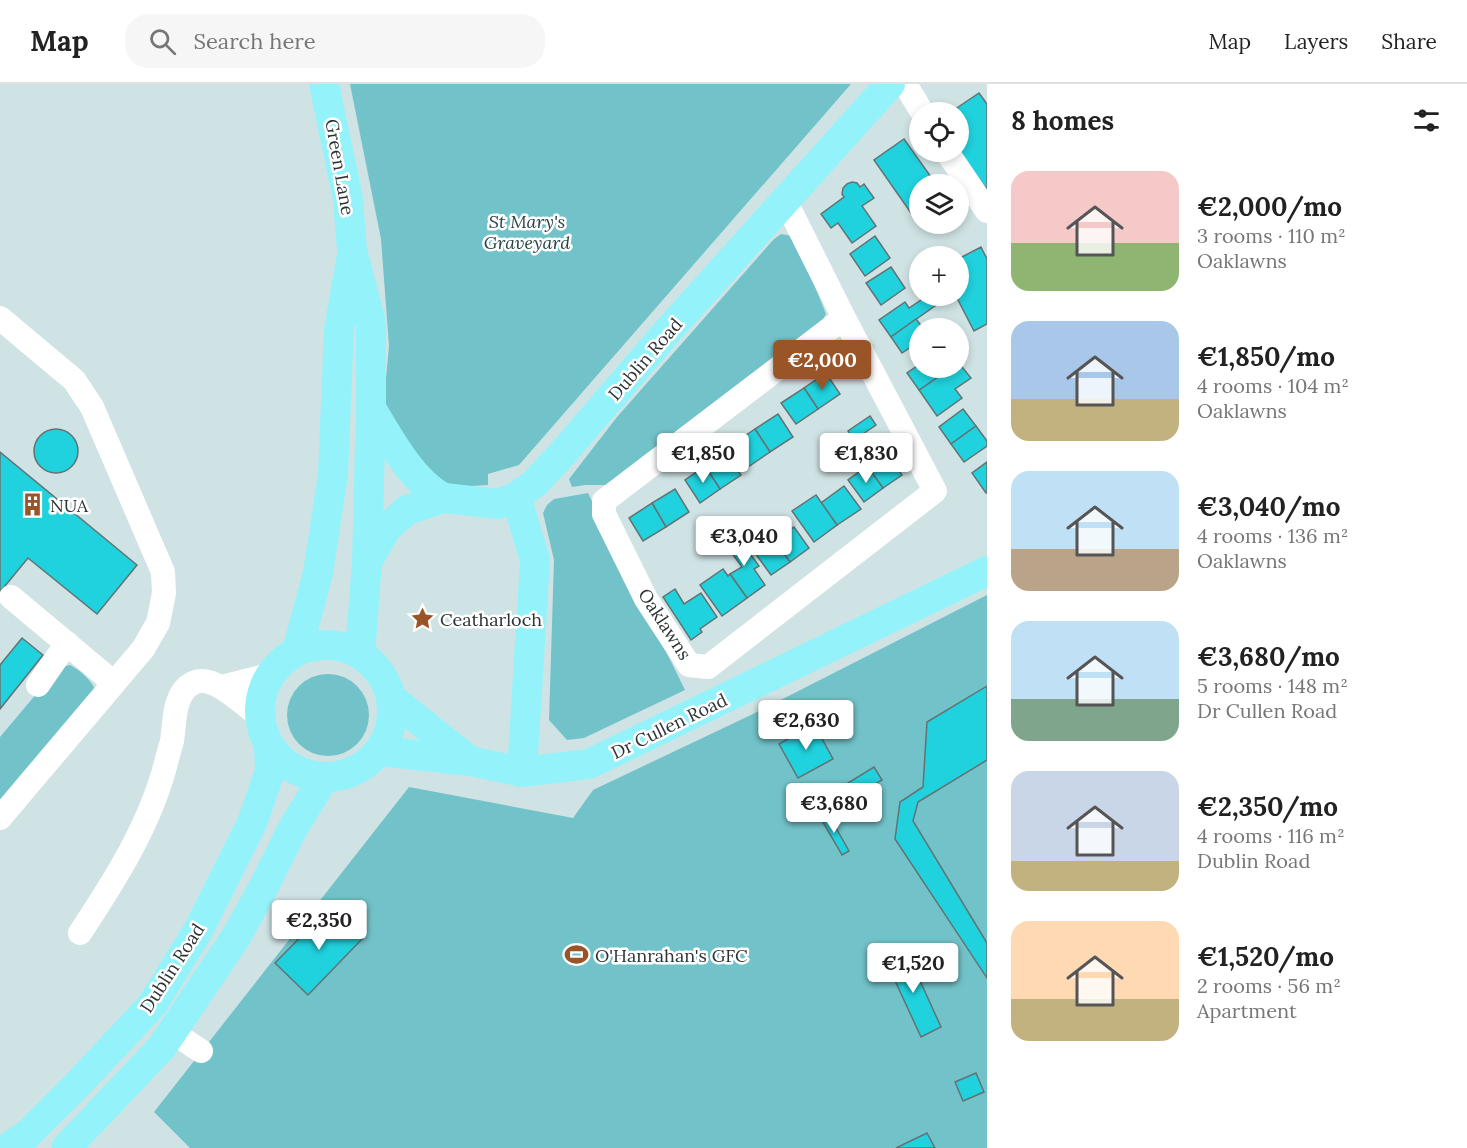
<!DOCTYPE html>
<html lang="en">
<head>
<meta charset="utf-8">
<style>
  body { margin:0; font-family:Lora,serif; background:#f6f6f6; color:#222; height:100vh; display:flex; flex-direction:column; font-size:22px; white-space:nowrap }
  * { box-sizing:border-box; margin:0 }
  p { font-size:20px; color:#767676 }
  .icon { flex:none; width:33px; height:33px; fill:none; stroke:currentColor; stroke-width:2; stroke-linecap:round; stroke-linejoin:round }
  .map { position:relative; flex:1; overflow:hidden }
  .panel { display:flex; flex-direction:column; background:#fff; width:480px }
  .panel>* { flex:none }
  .fabs { position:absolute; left:909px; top:18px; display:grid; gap:12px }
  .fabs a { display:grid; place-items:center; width:60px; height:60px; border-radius:50%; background:#fff; box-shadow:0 3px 9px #0003; font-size:30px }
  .price { position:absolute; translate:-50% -51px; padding:0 14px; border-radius:6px; background:#fff; color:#222; font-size:20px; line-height:39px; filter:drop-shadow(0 2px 3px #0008) }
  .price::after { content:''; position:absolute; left:50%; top:36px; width:18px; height:14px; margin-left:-9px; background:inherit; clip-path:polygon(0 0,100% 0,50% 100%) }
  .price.current { background:#995528; color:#fff }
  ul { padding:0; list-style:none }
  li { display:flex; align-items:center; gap:18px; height:150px; padding:0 24px }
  li span { display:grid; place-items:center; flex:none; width:168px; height:120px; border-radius:18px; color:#555 }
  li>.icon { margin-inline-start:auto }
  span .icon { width:72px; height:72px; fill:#fffc; stroke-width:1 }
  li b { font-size:26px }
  h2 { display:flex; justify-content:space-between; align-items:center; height:72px; padding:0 24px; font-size:26px }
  header { display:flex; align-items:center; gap:36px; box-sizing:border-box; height:84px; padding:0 30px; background:#fff; border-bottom:2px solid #e0e0e0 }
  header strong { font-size:28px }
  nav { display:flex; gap:33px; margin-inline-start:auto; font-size:21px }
  .search { width:420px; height:54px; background:#f6f6f6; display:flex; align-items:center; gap:15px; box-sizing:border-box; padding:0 21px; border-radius:24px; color:#767676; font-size:22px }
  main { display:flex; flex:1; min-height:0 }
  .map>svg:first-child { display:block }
  .green { fill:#72c3c9 }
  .building { fill:#20d2dd; stroke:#637374; stroke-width:1.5 }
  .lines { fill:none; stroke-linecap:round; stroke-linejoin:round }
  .minor { stroke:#fff; stroke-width:24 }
  .major { stroke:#94f3fa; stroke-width:30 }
  .labels { text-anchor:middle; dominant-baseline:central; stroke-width:5; stroke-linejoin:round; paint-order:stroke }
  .street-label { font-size:18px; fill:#2c3334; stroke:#fff }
  .park-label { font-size:18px; font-style:italic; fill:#294345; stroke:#fff }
  .poi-label { font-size:18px; fill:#2c3334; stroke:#fff; text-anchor:start }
</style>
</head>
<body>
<header>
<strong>Map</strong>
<div class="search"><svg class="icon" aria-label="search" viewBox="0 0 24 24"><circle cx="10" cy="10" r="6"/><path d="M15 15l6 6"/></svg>Search here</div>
<nav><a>Map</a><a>Layers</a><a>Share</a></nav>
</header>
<main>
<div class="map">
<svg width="987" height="1064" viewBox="0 0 987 1064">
  <rect width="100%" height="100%" fill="#d0e3e4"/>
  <g class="green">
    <path d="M350 0H851L519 381 488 390V401L456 403 434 396 403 362 384 316 389 262 381 155Z"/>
    <path d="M781 150 792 152 800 165 826 230 821 239 613 401H585L572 403 569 395 617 333 774 155Z"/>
    <path d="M588 409 685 606 584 654 567 656 549 636 554 476 543 429 547 421 554 415Z"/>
    <path d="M987 511V1064H190L154 1028 409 703 573 734 593 706 755 629Z"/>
    <path d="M70 581C81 587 89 594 95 605L0 719V653L58 584Z"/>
    <circle cx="328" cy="631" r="41"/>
  </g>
  <g class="building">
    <path d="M979 9 987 20V106L958 66V28H951Z"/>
    <path d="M904 55 936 100H920V138L918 139 874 76Z"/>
    <path d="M852 98 857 99 860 103 864 100 874 114 862 122 876 142 852 159 838 139 831 144 821 130 844 113 842 110 843 104 847 100Z"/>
    <path d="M875 152 890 174 865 192 850 170Z"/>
    <path d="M981 163 987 175V240L974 247 956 212H958V175Z"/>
    <path d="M891 183 905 204 881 221 866 199Z"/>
    <path d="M927 212H934L939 219 891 253 879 236 905 218 909 224Z"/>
    <path d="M916 235 923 244H920V257L902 269 891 253Z"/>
    <path d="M958 278 971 294 955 305 962 314 937 332 919 306 951 284H958Z"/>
    <path d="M920 280V284H951L919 306 907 289Z"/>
    <path d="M826 289 840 310 818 325 804 304Z"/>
    <path d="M804 304 818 325 796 340 781 319Z"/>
    <path d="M963 325 976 342 951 360 939 343Z"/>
    <path d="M778 330 793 353 770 368 755 345Z"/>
    <path d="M870 332 876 341 854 356 848 347Z"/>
    <path d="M976 342 987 357V362L964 378 951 360Z"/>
    <path d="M755 345 770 368 748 383 733 360Z"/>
    <circle cx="56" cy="367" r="22"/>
    <path d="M0 368 137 481 97 530 28 474 0 508Z"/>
    <path d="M725 368 741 391 720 405 705 382Z"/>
    <path d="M886 368 902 391 883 404 867 382Z"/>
    <path d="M987 378V409H986L972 389Z"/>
    <path d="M705 382 720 405 700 419 685 396Z"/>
    <path d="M867 382 883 404 864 418 848 396Z"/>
    <path d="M844 402 861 425 837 441 821 419Z"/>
    <path d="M675 405 689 428 666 443 652 419Z"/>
    <path d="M816 411 837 441 814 458 792 427Z"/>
    <path d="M652 419 666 443 643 457 629 434Z"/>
    <path d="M794 443 809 464 790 478 774 456Z"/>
    <path d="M735 449 759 482 754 485 765 501 747 514 730 490 742 483 723 457Z"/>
    <path d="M774 456 790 478 771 491 755 469Z"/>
    <path d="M723 485 728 492 730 490 747 514 722 532 700 501Z"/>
    <path d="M675 505 684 520 701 509 717 533 700 545 702 548 691 556 663 513Z"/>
    <path d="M22 554 43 571 0 625V581Z"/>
    <path d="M987 602V676L918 718 913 737 987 859V894L895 755 900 718 923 703 927 638Z"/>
    <path d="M814 640 833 675 798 694 779 660Z"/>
    <path d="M874 683 882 696 843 720 835 707Z"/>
    <path d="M827 728 849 767 842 771 820 733Z"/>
    <path d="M331 822 363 854 308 911 275 879Z"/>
    <path d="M903 867 910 881 912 879 941 943 921 953 885 875Z"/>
    <path d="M976 989 984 1008 963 1017 955 998Z"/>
    <path d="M927 1049 935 1064H896Z"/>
  </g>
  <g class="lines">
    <g class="minor">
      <path d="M905 0 922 28"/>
      <path d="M947 68 987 127"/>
      <path d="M785 116 844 234 935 407 708 583 689 581 646 515 604 430V417L844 234"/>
      <path d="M0 234 74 296 92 323 163 488 164 509 158 539 143 565 0 734"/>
      <path d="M11 513 114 599"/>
      <path d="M38 601 67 559"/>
      <path d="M222 603 269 591"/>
      <path d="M80 849C115 796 150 741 166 679 168 671 170 664 172 657 175 638 173 609 193 599 213 589 243 620 259 632"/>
      <path d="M172 948 201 967"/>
    </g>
    <g class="major">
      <path d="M324 0 348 115 352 166 371 239V324L367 478 360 570"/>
      <path d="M371 324C388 353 413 399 444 414"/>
      <path d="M516 413 535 476 522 688"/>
      <path d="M367 478 386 445 407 426 444 414 498 420 516 413 535 399 563 369 666 249 890 0"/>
      <circle cx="326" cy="627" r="66"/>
      <path d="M297 567 318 489 333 391 339 245 351 176"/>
      <path d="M391 614 470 677"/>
      <path d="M379 667 470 677 522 688 589 680 987 487"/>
      <path d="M8 1064 27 1051 78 1000 152 921 199 845 252 739 270 687 269 663"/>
      <path d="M66 1064 161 964 172 948 236 853 263 804 293 744 324 694"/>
    </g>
  </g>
  <defs>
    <symbol id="building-bare" viewBox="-9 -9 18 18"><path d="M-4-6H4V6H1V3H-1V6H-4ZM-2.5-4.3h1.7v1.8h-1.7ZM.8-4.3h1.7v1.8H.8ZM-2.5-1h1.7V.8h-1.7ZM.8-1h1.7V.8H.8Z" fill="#995528" stroke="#fff" stroke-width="2.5" paint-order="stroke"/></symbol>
    <symbol id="sight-bare" viewBox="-9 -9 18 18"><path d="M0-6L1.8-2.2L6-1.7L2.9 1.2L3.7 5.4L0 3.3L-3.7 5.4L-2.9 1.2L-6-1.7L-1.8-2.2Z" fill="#995528" stroke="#fff" stroke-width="2.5" paint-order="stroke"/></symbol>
    <symbol id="stadium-bare" viewBox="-9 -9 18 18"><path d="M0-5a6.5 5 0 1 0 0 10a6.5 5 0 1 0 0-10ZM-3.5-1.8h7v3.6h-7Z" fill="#995528" stroke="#fff" stroke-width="2.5" paint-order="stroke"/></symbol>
  </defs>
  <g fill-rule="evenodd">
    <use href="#building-bare" x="16" y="404" width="33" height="33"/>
    <use href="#sight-bare" x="406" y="518" width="33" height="33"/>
    <use href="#stadium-bare" x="560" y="854" width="33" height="33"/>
  </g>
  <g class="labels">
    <g class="street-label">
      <text transform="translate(340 83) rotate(80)">Green Lane</text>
      <text transform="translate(645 275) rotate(-49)">Dublin Road</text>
      <text transform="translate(665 540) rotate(57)">Oaklawns</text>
      <text transform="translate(669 642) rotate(-26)">Dr Cullen Road</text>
      <text transform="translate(172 884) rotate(-57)">Dublin Road</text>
    </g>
    <g class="park-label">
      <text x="527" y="137">St Mary's<tspan x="527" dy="21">Graveyard</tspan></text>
    </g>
    <g class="poi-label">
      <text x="50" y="421">NUA</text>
      <text x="440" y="535">Ceatharloch</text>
      <text x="595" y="871">O'Hanrahan's GFC</text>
    </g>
  </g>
</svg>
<div class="fabs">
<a><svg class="icon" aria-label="locate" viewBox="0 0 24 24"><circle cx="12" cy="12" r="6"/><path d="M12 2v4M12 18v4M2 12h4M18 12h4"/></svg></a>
<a><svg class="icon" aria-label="layers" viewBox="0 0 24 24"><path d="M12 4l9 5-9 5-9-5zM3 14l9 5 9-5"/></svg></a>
<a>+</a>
<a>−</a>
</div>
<b class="price current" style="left:822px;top:307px">€2,000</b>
<b class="price" style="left:703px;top:400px">€1,850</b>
<b class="price" style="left:866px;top:400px">€1,830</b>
<b class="price" style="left:744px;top:483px">€3,040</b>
<b class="price" style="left:806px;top:667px">€2,630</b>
<b class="price" style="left:834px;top:750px">€3,680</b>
<b class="price" style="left:319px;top:867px">€2,350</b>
<b class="price" style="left:913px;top:910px">€1,520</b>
</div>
<section class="panel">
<h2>8 homes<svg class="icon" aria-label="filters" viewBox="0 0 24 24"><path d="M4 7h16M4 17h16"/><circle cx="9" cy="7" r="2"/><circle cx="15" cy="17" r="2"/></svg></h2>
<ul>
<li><span style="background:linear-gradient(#f6c9c9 60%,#8fb573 0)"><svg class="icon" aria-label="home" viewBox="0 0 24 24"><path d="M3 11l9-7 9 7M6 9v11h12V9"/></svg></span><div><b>€2,000/mo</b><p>3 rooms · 110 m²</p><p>Oaklawns</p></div></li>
<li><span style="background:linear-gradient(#a9c7e8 65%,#c2b280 0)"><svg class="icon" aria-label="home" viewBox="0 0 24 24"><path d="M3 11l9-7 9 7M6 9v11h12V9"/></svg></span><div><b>€1,850/mo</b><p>4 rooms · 104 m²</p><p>Oaklawns</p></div></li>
<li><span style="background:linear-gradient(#bfe0f5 65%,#b9a48a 0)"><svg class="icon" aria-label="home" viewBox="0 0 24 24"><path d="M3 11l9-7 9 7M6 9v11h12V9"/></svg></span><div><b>€3,040/mo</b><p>4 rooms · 136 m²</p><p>Oaklawns</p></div></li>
<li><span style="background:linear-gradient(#bfe0f5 65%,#7fa58c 0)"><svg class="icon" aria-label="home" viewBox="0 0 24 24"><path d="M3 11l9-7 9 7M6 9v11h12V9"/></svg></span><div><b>€3,680/mo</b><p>5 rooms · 148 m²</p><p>Dr Cullen Road</p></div></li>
<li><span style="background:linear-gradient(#c9d6e8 75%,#c2b280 0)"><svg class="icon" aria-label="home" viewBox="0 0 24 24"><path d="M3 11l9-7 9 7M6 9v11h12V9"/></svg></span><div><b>€2,350/mo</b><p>4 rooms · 116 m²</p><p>Dublin Road</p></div></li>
<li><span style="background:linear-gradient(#ffd9b3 65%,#c2b280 0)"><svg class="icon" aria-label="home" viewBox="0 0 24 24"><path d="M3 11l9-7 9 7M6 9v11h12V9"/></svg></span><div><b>€1,520/mo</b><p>2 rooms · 56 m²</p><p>Apartment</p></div></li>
</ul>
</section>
</main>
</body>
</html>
